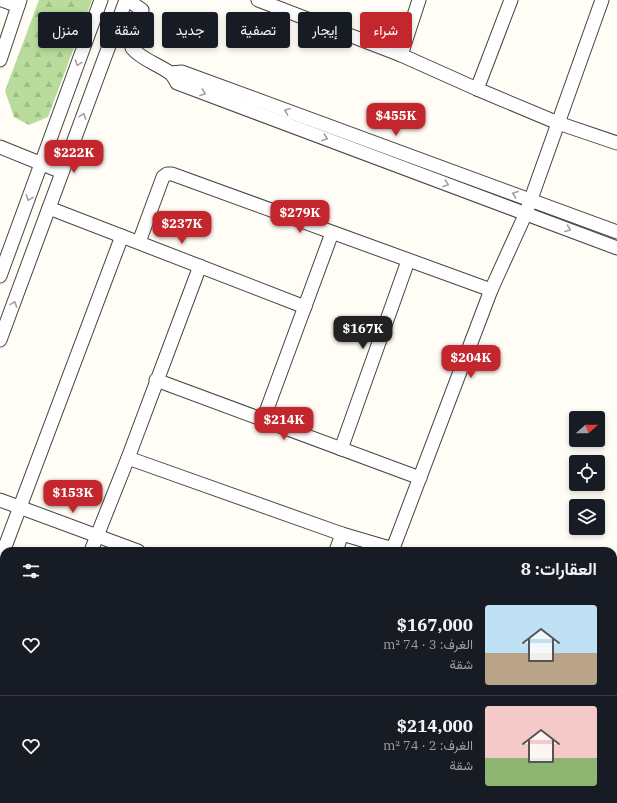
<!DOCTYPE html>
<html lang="ar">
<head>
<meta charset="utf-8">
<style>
  body { margin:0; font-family:"IBM Plex Serif",Vazirmatn,serif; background:#20242c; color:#f1f3f6; direction:rtl; height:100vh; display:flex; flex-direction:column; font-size:15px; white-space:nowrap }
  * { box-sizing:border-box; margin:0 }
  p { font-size:13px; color:#9ea1a6 }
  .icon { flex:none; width:22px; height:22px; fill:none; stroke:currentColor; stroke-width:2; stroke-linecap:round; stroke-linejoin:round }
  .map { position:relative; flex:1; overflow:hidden; direction:ltr }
  .details { position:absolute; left:0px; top:547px; width:617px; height:256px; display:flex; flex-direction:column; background:#171b24; border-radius:12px 12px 0 0; box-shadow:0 2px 6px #0003; direction:rtl }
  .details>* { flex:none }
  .hud { position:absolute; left:12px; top:12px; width:400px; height:36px; direction:rtl; display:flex; gap:8px }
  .needle { width:26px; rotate:69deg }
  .fabs { position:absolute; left:569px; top:411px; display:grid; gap:8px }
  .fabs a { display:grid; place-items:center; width:36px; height:36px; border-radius:4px; background:#171b24; box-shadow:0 2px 6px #0003; font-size:20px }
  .price { position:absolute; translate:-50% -34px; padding:0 9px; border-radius:8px; background:#c4262e; color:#fff; font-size:13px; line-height:26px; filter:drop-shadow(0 1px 2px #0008) }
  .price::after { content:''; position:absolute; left:50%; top:24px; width:12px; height:9px; margin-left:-6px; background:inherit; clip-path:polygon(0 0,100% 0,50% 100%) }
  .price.on { background:#222; color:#fff }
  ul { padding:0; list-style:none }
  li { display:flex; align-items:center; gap:12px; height:100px; padding:0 20px }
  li+li { border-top:1px solid #363941 }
  li span { display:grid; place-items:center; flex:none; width:112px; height:80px; border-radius:4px; color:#555 }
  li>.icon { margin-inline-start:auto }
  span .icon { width:48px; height:48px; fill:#fffc; stroke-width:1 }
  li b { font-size:17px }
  h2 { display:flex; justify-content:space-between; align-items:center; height:48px; padding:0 20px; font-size:17px }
  .pill { padding:0 14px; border-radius:4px; background:#171b24; box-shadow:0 2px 6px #0003; font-size:14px; line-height:36px }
  .pill.on { background:#c4262e; color:#fff }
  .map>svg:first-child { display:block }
  .grass { fill:url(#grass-tufts) }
  .forest { fill:url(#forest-firs) }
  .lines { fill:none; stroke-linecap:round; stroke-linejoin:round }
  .minor-casing { stroke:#444; stroke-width:15 }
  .minor { stroke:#fff; stroke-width:13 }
  .oneway { stroke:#a0a0a0 }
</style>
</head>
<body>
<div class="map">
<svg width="617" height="803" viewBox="0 0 617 803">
  <defs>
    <pattern id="grass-tufts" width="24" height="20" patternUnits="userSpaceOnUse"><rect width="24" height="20" fill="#d5ebbd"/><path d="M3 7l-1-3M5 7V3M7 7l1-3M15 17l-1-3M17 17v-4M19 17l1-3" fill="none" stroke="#b6c8a1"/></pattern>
    <pattern id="forest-firs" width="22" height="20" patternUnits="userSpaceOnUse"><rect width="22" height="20" fill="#b9dc9c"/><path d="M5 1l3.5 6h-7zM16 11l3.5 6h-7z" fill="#9ebc85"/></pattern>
  </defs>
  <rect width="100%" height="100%" fill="#fffdf5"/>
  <path class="grass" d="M7 799H86L97 803H6Z"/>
  <path class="forest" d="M39 0H92L48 117 29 125 14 117 5 91Z"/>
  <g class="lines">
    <defs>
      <g id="minor">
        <path d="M2 0 18 6"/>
        <path d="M128 0 142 10 133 42 132 48C142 60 158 64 170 73 173 75 175 80 177 83L617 248"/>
        <path d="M258 0 401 55 477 89 558 123 617 143"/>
        <path d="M401 55 419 0"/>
        <path d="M0 60 20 0"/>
        <path d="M171 73 182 72 617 232"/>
        <path d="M477 89 511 0"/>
        <path d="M0 147 62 172"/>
        <path d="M49 208 305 307"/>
        <path d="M139 242 163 177 167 174H172L491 290"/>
        <path d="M0 276 101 0"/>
        <path d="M0 340 126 0"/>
        <path d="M156 380 420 478"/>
        <path d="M263 420 332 233"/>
        <path d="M341 449 408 261"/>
        <path d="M128 458 342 534 393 549"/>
        <path d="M0 500 138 551"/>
        <path d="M91 551 128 458 200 266"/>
        <path d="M336 551 342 534"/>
        <path d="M392 551 491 290 526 213 602 0"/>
        <path d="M0 560 122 236"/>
        <path d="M0 789 4 779"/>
        <path d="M102 799 113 803"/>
        <path d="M124 803 125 799"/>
        <path d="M213 803 215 799"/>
        <path d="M300 803 301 799"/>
      </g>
    </defs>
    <use href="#minor" class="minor-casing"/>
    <use href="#minor" class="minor"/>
  </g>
  <defs><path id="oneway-chevron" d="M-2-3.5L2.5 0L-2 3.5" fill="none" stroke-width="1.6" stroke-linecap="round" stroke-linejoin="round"/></defs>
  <g class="oneway">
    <use href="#oneway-chevron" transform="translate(78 63) rotate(110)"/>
    <use href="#oneway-chevron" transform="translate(203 93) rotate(20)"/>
    <use href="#oneway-chevron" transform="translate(287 111) rotate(-160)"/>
    <use href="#oneway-chevron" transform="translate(83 116) rotate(-70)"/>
    <use href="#oneway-chevron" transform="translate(325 138) rotate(20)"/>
    <use href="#oneway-chevron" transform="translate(446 184) rotate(20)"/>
    <use href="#oneway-chevron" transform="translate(515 194) rotate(-160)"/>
    <use href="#oneway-chevron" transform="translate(29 198) rotate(110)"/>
    <use href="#oneway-chevron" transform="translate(568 229) rotate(21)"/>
    <use href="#oneway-chevron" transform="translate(14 304) rotate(-70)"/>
  </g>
</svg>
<div class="fabs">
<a><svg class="needle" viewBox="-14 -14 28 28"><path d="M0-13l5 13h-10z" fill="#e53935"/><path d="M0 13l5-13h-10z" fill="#9ea1a6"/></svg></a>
<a><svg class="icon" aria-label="locate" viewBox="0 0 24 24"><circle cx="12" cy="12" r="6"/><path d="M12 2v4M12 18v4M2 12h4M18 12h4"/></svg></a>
<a><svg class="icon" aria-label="layers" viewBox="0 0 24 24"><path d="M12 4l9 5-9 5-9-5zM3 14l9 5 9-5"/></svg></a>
</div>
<b class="price" style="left:396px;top:137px">$455K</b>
<b class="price" style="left:74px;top:174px">$222K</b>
<b class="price" style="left:300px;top:234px">$279K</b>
<b class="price" style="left:182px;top:245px">$237K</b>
<b class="price on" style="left:363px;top:350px">$167K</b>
<b class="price" style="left:471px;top:379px">$204K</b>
<b class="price" style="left:284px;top:441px">$214K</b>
<b class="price" style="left:73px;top:514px">$153K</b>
<div class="hud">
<a class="pill on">شراء</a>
<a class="pill">إيجار</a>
<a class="pill">تصفية</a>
<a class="pill">جديد</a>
<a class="pill">شقة</a>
<a class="pill">منزل</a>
</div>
<section class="details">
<h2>العقارات: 8<svg class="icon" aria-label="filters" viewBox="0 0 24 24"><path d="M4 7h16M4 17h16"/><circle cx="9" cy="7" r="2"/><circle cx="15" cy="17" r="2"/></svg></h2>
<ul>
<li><span style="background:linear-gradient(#bfe0f5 60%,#b9a48a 0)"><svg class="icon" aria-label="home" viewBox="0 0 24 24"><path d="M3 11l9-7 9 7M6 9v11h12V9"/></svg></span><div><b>$167,000</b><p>الغرف: 3 · 74 m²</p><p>شقة</p></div><svg class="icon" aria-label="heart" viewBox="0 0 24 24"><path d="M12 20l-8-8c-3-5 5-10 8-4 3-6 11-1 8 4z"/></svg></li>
<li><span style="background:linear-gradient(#f6c9c9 65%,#8fb573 0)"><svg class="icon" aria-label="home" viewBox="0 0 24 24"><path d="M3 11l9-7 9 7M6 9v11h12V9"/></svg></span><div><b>$214,000</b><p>الغرف: 2 · 74 m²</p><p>شقة</p></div><svg class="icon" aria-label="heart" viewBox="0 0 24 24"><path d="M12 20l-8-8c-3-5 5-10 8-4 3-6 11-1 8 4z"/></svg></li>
</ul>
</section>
</div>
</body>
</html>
